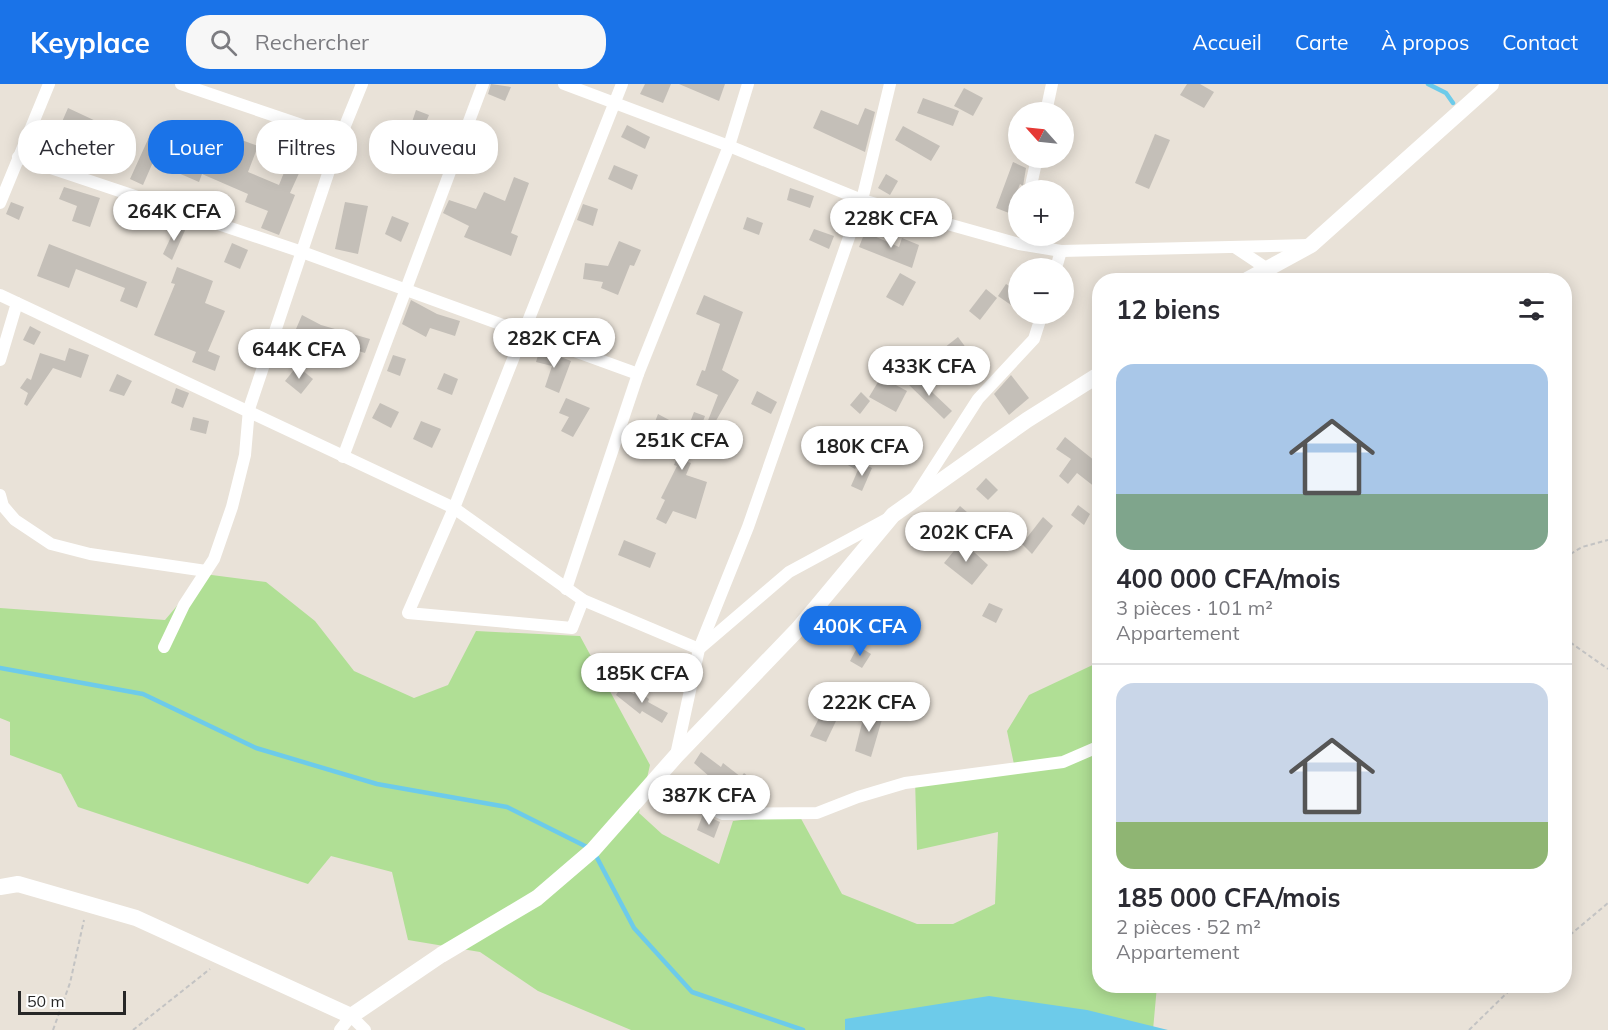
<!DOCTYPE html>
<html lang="fr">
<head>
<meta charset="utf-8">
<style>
  body { margin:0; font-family:Mulish,sans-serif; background:#f7f7f7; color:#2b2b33; height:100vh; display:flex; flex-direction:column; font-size:22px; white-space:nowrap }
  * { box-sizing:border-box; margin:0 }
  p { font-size:20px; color:#7c7c81 }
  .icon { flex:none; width:33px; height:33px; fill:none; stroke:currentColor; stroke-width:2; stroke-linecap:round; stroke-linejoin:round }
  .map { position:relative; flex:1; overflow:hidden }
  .side { position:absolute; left:1092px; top:189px; width:480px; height:720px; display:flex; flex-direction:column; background:#fff; border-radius:24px; box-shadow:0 3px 15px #0003 }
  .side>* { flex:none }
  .banner { position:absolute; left:18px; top:36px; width:570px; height:54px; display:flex; gap:12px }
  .needle { width:39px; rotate:297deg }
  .tools { position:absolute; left:1008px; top:18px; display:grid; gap:12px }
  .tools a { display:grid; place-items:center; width:66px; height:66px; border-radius:50%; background:#fff; box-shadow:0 3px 15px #0003; font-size:30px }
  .scale { position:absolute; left:18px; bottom:15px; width:108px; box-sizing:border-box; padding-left:6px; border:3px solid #272727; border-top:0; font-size:16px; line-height:21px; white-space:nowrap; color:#272727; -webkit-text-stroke:4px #fff; paint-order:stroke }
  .price { position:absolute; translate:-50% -51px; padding:0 14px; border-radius:21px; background:#fff; color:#222; font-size:20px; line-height:39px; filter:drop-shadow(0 2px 3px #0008) }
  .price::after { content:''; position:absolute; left:50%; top:36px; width:18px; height:14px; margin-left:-9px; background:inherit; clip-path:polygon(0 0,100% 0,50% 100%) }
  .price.selected { background:#1a73e8; color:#fff }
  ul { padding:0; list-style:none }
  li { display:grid; align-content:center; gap:12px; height:318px; padding:0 24px }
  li+li { border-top:2px solid #e1e1e2 }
  li span { display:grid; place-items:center; height:186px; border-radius:18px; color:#555 }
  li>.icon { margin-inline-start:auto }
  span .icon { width:108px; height:108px; fill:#fffc; stroke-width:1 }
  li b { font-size:26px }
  h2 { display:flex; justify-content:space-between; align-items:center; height:72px; padding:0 24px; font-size:26px }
  .tag { padding:0 21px; border-radius:24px; background:#fff; box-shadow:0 3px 15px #0003; font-size:21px; line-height:54px }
  .tag.selected { background:#1a73e8; color:#fff }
  header { display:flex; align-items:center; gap:36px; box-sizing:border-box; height:84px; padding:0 30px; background:#1a73e8; color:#fff }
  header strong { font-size:28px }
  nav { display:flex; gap:33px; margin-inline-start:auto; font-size:21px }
  .search { width:420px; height:54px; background:#f7f7f7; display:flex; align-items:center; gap:15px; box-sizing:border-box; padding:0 21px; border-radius:24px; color:#7c7c81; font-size:22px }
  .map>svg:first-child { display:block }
  .green { fill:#b0df95 }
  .water { fill:#6dcbea }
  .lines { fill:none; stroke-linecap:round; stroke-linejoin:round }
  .stream { stroke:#6dcbea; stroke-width:4.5 }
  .building { fill:#c4bfb8 }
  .path { stroke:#c3c3c3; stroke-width:2; stroke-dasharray:4.5 3; stroke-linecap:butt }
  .street { stroke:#fff; stroke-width:12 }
  .secondary { stroke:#fff; stroke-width:16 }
</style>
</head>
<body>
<header>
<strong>Keyplace</strong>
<div class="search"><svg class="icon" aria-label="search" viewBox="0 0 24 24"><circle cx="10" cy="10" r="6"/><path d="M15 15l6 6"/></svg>Rechercher</div>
<nav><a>Accueil</a><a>Carte</a><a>À propos</a><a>Contact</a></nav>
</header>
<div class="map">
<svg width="1608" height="946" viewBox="0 0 1608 946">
  <rect width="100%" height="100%" fill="#e9e2d8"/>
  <path class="green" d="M204 490 266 498 315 537 354 587 414 614 448 601 476 547 580 552 650 681 639 729 662 750 719 780 733 737 798 729 842 810 917 840H953L995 820 998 748 917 766 915 695 1015 685 1007 647 1029 611 1099 578 1100 902H1157L1153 946H631L538 907 480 868 408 856 392 788 331 772 308 800 78 723 61 690 10 671V638L0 634V524L165 536Z"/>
  <path class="water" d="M989 912 1087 926 1168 946H845V935Z"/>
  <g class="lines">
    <g class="stream">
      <path d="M1428 0 1446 9 1453 19"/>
      <path d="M0 584 143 610 256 664 377 700 507 723 589 764"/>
      <path d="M595 770 634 844 692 908 803 946"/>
    </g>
  </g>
  <g class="building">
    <path d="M491 0 511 3 505 17 488 10Z"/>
    <path d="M645 0H671L663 19 640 10Z"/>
    <path d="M679 0H725L719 17Z"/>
    <path d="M1187 0H1200L1214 8 1204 24 1180 11Z"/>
    <path d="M964 4 983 14 973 32 954 22Z"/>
    <path d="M923 14 959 27 953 42 917 29Z"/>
    <path d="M68 24 115 46 102 75 77 63 69 76 59 70 70 52 58 47Z"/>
    <path d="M865 24 875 28 865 68 813 44 821 26 858 41Z"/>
    <path d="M416 26 429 31 418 57 425 59 418 80 400 74Z"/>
    <path d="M627 41 650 53 645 65 621 53Z"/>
    <path d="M903 42 940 62 931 77 895 56Z"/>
    <path d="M271 44 290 53 286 63 266 54Z"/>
    <path d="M176 47 221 61 225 50 258 62 248 88 279 101 287 81 300 87 290 109 295 111 279 151 261 144 268 127 245 118 248 110 202 90 199 98 153 78 143 101 130 95 150 51 172 58Z"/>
    <path d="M1155 50 1170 56 1149 105 1135 99Z"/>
    <path d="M1013 78 1026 84 1023 102 1020 100 1009 129 996 124Z"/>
    <path d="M614 81 638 91 632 106 608 95Z"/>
    <path d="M886 90 898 97 890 111 878 104Z"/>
    <path d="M514 93 529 99 511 149 518 152 511 172 464 153 469 142 443 129 449 116 476 125 484 108 505 117Z"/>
    <path d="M64 103 100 114 90 143 72 137 77 122 59 115Z"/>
    <path d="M790 104 814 112 810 124 787 116Z"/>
    <path d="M11 118 24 123 19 136 6 130Z"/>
    <path d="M345 118 368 122 358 170 335 165Z"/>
    <path d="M583 120 598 125 593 142 577 136Z"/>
    <path d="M392 132 409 139 401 158 385 150Z"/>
    <path d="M747 133 763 139 759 151 743 145Z"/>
    <path d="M177 140 186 144 172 176 163 170Z"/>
    <path d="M814 145 834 152 829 165 809 156Z"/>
    <path d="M865 148 899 163 902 154 919 161 912 184 859 163Z"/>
    <path d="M619 157 641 166 634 182 630 181 618 211 601 204 603 198 583 195 585 179 608 182Z"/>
    <path d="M232 159 248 166 240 185 224 178Z"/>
    <path d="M49 160 147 198 137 224 120 217 125 204 76 185 69 204 37 192Z"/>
    <path d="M177 183 213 197 205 219 225 227 208 267 220 272 215 287 192 278 196 268 154 251 175 200 171 199Z"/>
    <path d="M900 189 916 198 903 222 886 213Z"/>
    <path d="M1006 200 1018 207 1011 221 998 212Z"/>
    <path d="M986 205 997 214 980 236 969 227Z"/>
    <path d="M704 211 743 228 722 286 739 296 713 342 707 339 718 311 696 301 702 286 705 287 720 240 696 230Z"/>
    <path d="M411 216 437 230 460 237 455 252 430 244 426 253 402 240Z"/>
    <path d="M302 231 321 241 370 255 365 269 316 254 310 267 290 259Z"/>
    <path d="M30 242 41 248 34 261 23 256Z"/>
    <path d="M958 253 975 276 965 285 944 264Z"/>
    <path d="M69 264 89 271 81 294 53 284 27 322 24 320 28 309 20 304 27 294 31 296 40 269 65 277Z"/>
    <path d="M540 265 571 277 559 309 545 303 552 282 536 278Z"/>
    <path d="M393 271 406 275 400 292 387 287Z"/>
    <path d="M297 282 313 295 301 310 285 297Z"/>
    <path d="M444 289 458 295 452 311 437 305Z"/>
    <path d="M117 290 132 297 124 312 109 307Z"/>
    <path d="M913 290 952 327 944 335 906 298Z"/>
    <path d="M1011 291 1029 314 1009 331 994 310Z"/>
    <path d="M881 293 907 307 896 328 869 313Z"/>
    <path d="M176 304 189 309 183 324 171 319Z"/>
    <path d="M757 307 777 318 771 330 751 320Z"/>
    <path d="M861 308 870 317 860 330 850 321Z"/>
    <path d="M566 314 590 324 573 353 561 347 569 333 559 329Z"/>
    <path d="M380 319 399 328 391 344 372 334Z"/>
    <path d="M694 328 705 332 688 378 691 379 686 391 707 398 696 435 673 427 666 440 656 435 665 416 661 414 677 382 674 381 682 360 653 343 658 330 684 344 686 340 689 341Z"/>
    <path d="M193 333 209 337 206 350 190 346Z"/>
    <path d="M421 337 441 345 432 364 413 355Z"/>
    <path d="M1065 353 1100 381V407L1077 389 1068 400 1059 392 1071 375 1056 365Z"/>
    <path d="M843 360 863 371 855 385 835 374Z"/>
    <path d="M861 379 872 384 862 407 851 402Z"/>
    <path d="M986 394 998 406 988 416 976 405Z"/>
    <path d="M1078 421 1090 430 1084 441 1071 431Z"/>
    <path d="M960 422 976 436 959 455 943 442Z"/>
    <path d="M1043 433 1053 442 1032 470 1022 460Z"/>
    <path d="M624 456 656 469 650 484 618 471Z"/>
    <path d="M962 457 988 481 972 501 944 479Z"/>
    <path d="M989 519 1003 525 996 539 982 532Z"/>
    <path d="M858 562 871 570 862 584 850 577Z"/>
    <path d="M621 603 634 610 636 606 649 615 648 618 668 629 662 639 642 627 640 630 616 611Z"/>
    <path d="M865 627 883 632 871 673 855 667Z"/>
    <path d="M821 630 836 637 826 658 810 652Z"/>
    <path d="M701 668 721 683 723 679 741 693 744 689 760 702 750 714 732 699 726 707 694 679Z"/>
    <path d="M703 730 720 738 714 754 697 746Z"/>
  </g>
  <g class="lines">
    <g class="path">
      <path d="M1564 474 1582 463 1608 456"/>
      <path d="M1564 554 1608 585"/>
      <path d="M1564 856 1608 819"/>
      <path d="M53 946 70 899 84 836"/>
      <path d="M133 946 210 885"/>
      <path d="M1469 946 1514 902"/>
    </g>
    <g class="street">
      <path d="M181 0 340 54"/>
      <path d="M564 0 729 62 862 116 1019 160 1061 167 1309 161"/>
      <path d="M1046 28 1052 0"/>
      <path d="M18 73 302 168 638 290"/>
      <path d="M1030 106 1037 74"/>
      <path d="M0 119 49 0"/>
      <path d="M1236 164 1266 184 1272 196"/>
      <path d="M1056 184 1061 167"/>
      <path d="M0 211 454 424 583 516 699 565 789 488 887 435"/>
      <path d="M0 276 17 219"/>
      <path d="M343 373 483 0"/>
      <path d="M0 411 3 422 15 436 51 460 90 470 206 487"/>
      <path d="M915 413 978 315 1034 255 1042 230"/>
      <path d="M566 505 638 290 729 62 748 0"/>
      <path d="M583 516 572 544 408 529 454 424 622 0"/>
      <path d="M164 563 184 521 214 475 232 423 245 371 249 325 340 54 362 0"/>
      <path d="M676 671 699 565 748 443 862 116 890 0"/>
      <path d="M652 699 723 730 817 729 858 713 905 699 1063 678 1100 662"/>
      <path d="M340 946 351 932 365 946"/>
    </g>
    <g class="secondary">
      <path d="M1247 196 1311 161 1491 0"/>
      <path d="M0 803 18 800 136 834 351 932 441 871 537 814 593 766 676 672 798 545 893 431 1027 336 1100 290"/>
    </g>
  </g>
</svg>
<div class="tools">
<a><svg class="needle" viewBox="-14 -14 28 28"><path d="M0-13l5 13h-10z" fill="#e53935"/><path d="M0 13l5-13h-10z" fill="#7c7c81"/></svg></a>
<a>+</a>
<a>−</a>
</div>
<div class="scale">50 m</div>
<b class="price" style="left:174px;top:158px">264K CFA</b>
<b class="price" style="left:891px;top:165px">228K CFA</b>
<b class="price" style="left:554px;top:285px">282K CFA</b>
<b class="price" style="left:299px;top:296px">644K CFA</b>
<b class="price" style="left:929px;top:313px">433K CFA</b>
<b class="price" style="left:682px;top:387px">251K CFA</b>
<b class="price" style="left:862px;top:393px">180K CFA</b>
<b class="price" style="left:966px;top:479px">202K CFA</b>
<b class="price selected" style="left:860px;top:573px">400K CFA</b>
<b class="price" style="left:642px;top:620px">185K CFA</b>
<b class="price" style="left:869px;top:649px">222K CFA</b>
<b class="price" style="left:709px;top:742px">387K CFA</b>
<div class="banner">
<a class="tag">Acheter</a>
<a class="tag selected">Louer</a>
<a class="tag">Filtres</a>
<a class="tag">Nouveau</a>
</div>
<section class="side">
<h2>12 biens<svg class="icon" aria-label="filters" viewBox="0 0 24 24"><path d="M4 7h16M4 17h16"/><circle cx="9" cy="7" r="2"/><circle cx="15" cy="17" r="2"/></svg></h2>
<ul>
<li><span style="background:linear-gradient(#a9c7e8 70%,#7fa58c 0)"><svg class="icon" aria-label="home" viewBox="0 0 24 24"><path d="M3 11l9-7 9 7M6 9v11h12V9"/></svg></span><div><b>400 000 CFA/mois</b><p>3 pièces · 101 m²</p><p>Appartement</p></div></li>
<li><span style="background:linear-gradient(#c9d6e8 75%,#8fb573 0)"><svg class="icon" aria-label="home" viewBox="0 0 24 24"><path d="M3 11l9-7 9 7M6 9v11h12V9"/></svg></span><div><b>185 000 CFA/mois</b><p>2 pièces · 52 m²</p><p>Appartement</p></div></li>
</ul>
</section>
</div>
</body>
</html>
